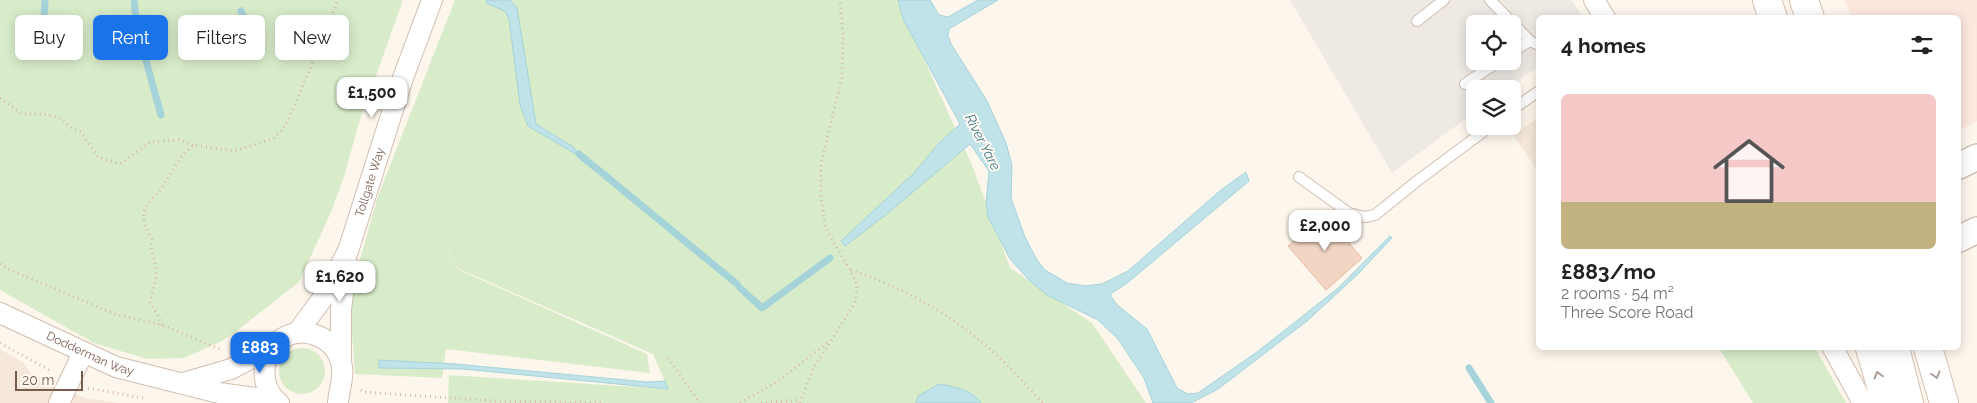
<!DOCTYPE html>
<html lang="en">
<head>
<meta charset="utf-8">
<style>
  body { margin:0; font-family:Raleway,sans-serif; background:#f2f2f2; color:#222; height:100vh; display:flex; flex-direction:column; font-size:19px; white-space:nowrap }
  * { box-sizing:border-box; margin:0 }
  p { font-size:16px; color:#767676 }
  .icon { flex:none; width:28px; height:28px; fill:none; stroke:currentColor; stroke-width:2; stroke-linecap:round; stroke-linejoin:round }
  .map { position:relative; flex:1; overflow:hidden }
  .side { position:absolute; left:1536px; top:15px; width:425px; height:335px; display:flex; flex-direction:column; background:#fff; border-radius:8px; box-shadow:0 2px 12px #0003 }
  .side>* { flex:none }
  .top-card { position:absolute; left:15px; top:15px; width:475px; height:45px; display:flex; gap:10px }
  .buttons { position:absolute; left:1466px; top:15px; display:grid; gap:10px }
  .buttons a { display:grid; place-items:center; width:55px; height:55px; border-radius:8px; background:#fff; box-shadow:0 2px 12px #0003; font-size:25px }
  .scale { position:absolute; left:15px; bottom:12px; width:68px; box-sizing:border-box; padding-left:5px; border:2px solid #7a5c4d; border-top:0; font-size:14px; line-height:18px; white-space:nowrap; color:#7a5c4d; -webkit-text-stroke:4px #fffaf3; paint-order:stroke }
  .price { position:absolute; translate:-50% -42px; padding:0 11px; border-radius:10px; background:#fff; color:#222; font-size:16px; line-height:32px; filter:drop-shadow(0 1px 2px #0008) }
  .price::after { content:''; position:absolute; left:50%; top:30px; width:15px; height:11px; margin-left:-8px; background:inherit; clip-path:polygon(0 0,100% 0,50% 100%) }
  .price.on { background:#1a73e8; color:#fff }
  ul { padding:0; list-style:none }
  li { display:grid; align-content:center; gap:10px; height:265px; padding:0 25px }
  li span { display:grid; place-items:center; height:155px; border-radius:8px; color:#555 }
  li>.icon { margin-inline-start:auto }
  span .icon { width:90px; height:90px; fill:#fffc; stroke-width:1 }
  li b { font-size:21px }
  h2 { display:flex; justify-content:space-between; align-items:center; height:60px; padding:0 25px; font-size:21px }
  .pill { padding:0 18px; border-radius:8px; background:#fff; box-shadow:0 2px 12px #0003; font-size:18px; line-height:45px }
  .pill.on { background:#1a73e8; color:#fff }
  .map>svg:first-child { display:block }
  .residential { fill:#f5e8da }
  .commercial { fill:#fde8e0 }
  .industrial { fill:#efe9e4; fill-rule:evenodd }
  .green { fill:#d8ecc9 }
  .water { fill:#bfe3e8; stroke:#a5d3da }
  .lines { fill:none; stroke-linecap:round; stroke-linejoin:round }
  .stream { stroke:#a5d3da; stroke-width:7 }
  .building { fill:#f3d5c3; stroke:#e6bba3 }
  .service-casing { stroke:#d1beb0; stroke-width:12 }
  .minor-casing { stroke:#d1beb0; stroke-width:22 }
  .tertiary-casing { stroke:#d1beb0; stroke-width:28 }
  .secondary-casing { stroke:#d6c0b0; stroke-width:30 }
  .path { stroke:#d9b8a5; stroke-width:3; stroke-dasharray:1 4; stroke-linecap:butt }
  .service { stroke:#fff; stroke-width:10 }
  .minor { stroke:#fff; stroke-width:20 }
  .tertiary { stroke:#fff; stroke-width:25 }
  .secondary { stroke:#fff; stroke-width:28 }
  .oneway { stroke:#af9d94 }
  .labels { text-anchor:middle; dominant-baseline:central; stroke-width:4; stroke-linejoin:round; paint-order:stroke }
  .street-label { font-size:12px; fill:#7a5c4d; stroke:#fffaf3 }
  .water-label { font-size:14px; font-style:italic; fill:#437c86; stroke:#fffaf3 }
</style>
</head>
<body>
<div class="map">
<svg width="1977" height="403" viewBox="0 0 1977 403">
  <rect width="100%" height="100%" fill="#fdf6ec"/>
  <g class="residential">
    <path d="M1539 117V173L1513 135Z"/>
    <path d="M0 349 24 363 31 374 50 383 85 398 118 403H0Z"/>
  </g>
  <path class="commercial" d="M1844 0H1977V121L1959 130V18L1852 17Z"/>
  <path class="industrial" d="M1290 0H1571L1583 17 1539 18V66L1507 89H1475V112L1392 173ZM1475 24H1512V61H1475Z"/>
  <g class="green">
    <path d="M0 0H403L358 126 344 177 331 212 299 282 234 333 222 341 184 358 147 359 94 343 0 290Z"/>
    <path d="M455 0H899L901 9 972 165 1010 268 1092 323 1146 403H448L449 375 668 389 653 354 457 268 434 218 457 269 647 354 650 373 446 349 442 378 355 374 351 318 355 277 378 196Z"/>
    <circle cx="302" cy="371" r="23"/>
    <path d="M1719 348H1815L1846 403H1753Z"/>
  </g>
  <g class="water">
    <path d="M487 0H510L517 8 536 124 573 147 579 154 574 153 528 126 520 105 509 19 505 11 486 3Z"/>
    <path d="M898 0H930L939 15 948 17 978 0H998L949 29 948 36 951 44 987 101 1006 143 1012 165 1011 198 1025 237 1037 260 1045 270 1067 283 1085 286 1102 284 1128 271 1221 190 1246 172 1249 181 1126 284 1110 294 1116 304 1147 329 1177 388 1188 394 1198 393 1257 352 1337 289 1390 236 1392 238 1357 275 1307 321 1218 389 1191 403H1153L1144 378 1118 339 1098 320 1047 295 1029 280 1010 259 988 217 986 204 989 171 970 144 888 213 845 246 841 241 914 173 940 142 960 124 903 19Z"/>
    <path d="M379 360 456 364 647 382 665 381 668 389 463 369 379 368Z"/>
    <path d="M939 384C955 387 971 389 981 403H916L918 396Z"/>
  </g>
  <g class="lines">
    <g class="stream">
      <path d="M134 0 139 48"/>
      <path d="M241 11 255 45"/>
      <path d="M43 42 45 0"/>
      <path d="M145 57 161 115"/>
      <path d="M579 154 737 284"/>
      <path d="M740 288 762 308 830 258"/>
      <path d="M1469 368 1491 403"/>
    </g>
  </g>
  <path class="building" d="M1324 215 1362 258 1326 290 1288 246Z"/>
  <g class="lines">
    <defs>
      <g id="service">
        <path d="M1490 0 1530 41 1539 45"/>
        <path d="M1417 21 1444 0"/>
        <path d="M1512 52 1530 41"/>
        <path d="M1465 84 1499 61"/>
        <path d="M1512 110 1539 91"/>
        <path d="M1299 177 1349 213 1365 217 1375 215 1417 181 1491 126"/>
      </g>
      <g id="minor">
        <path d="M1594 0 1605 18"/>
        <path id="s1" d="M0 313 116 367 219 393 276 401"/>
        <path id="s2" d="M297 333 325 295 348 251 403 78 432 0"/>
        <path d="M1833 348 1863 403"/>
        <path d="M341 360V309L347 263"/>
        <path d="M183 383 231 369 272 347"/>
        <path d="M59 403 83 353"/>
        <path d="M279 403C258 387 260 351 283 338 304 325 335 337 341 362 345 375 339 389 338 403"/>
      </g>
      <g id="tertiary">
        <path d="M1959 166 1977 157"/>
        <path d="M1959 239 1977 230"/>
      </g>
      <g id="secondary">
        <path d="M1767 0 1773 18"/>
        <path d="M1804 0 1810 18"/>
        <path d="M1870 348 1886 403"/>
        <path d="M1895 348 1909 403"/>
        <path d="M1928 348 1944 403"/>
      </g>
    </defs>
    <use href="#service" class="service-casing"/>
    <use href="#minor" class="minor-casing"/>
    <use href="#tertiary" class="tertiary-casing"/>
    <use href="#secondary" class="secondary-casing"/>
    <g class="path">
      <path d="M0 98 22 114H43L58 117 73 129 81 132 98 157 120 164 150 142 179 140 194 145"/>
      <path d="M0 264 10 270 115 314 162 325 220 349"/>
      <path d="M851 270C902 287 949 313 990 349 1009 365 1025 385 1043 403"/>
      <path d="M162 325 156 312 150 302C152 293 156 283 156 274 157 262 149 251 152 239 147 231 143 223 144 213 146 203 154 199 159 191 171 175 177 158 194 145L234 151 273 139 283 129 295 105 338 0"/>
      <path d="M0 343 51 371"/>
      <path d="M668 358 700 403"/>
      <path d="M88 388 143 398"/>
      <path d="M361 390 363 392 493 401 602 403"/>
      <path d="M740 403 778 381 828 342"/>
      <path d="M761 403 800 400"/>
      <path d="M800 403 813 369 856 301 857 285 850 270 830 236 825 225 821 197V163L842 78 843 35 840 0"/>
    </g>
    <use href="#service" class="service"/>
    <use href="#minor" class="minor"/>
    <use href="#tertiary" class="tertiary"/>
    <use href="#secondary" class="secondary"/>
  </g>
  <defs><path id="oneway-chevron" d="M-2-3.5L2.5 0L-2 3.5" fill="none" stroke-width="1.6" stroke-linecap="round" stroke-linejoin="round" transform="scale(1.25)"/></defs>
  <g class="oneway">
    <use href="#oneway-chevron" transform="translate(1878 375) rotate(-105)"/>
    <use href="#oneway-chevron" transform="translate(1936 375) rotate(74)"/>
  </g>
  <g class="labels">
    <g class="street-label">
      <text stroke="none"><textPath href="#s2" startOffset="169">Tollgate Way</textPath></text>
      <text stroke="none"><textPath href="#s1" startOffset="99">Dodderman Way</textPath></text>
    </g>
    <g class="water-label">
      <text transform="translate(983 142) rotate(63)">River Yare</text>
    </g>
  </g>
</svg>
<div class="buttons">
<a><svg class="icon" aria-label="locate" viewBox="0 0 24 24"><circle cx="12" cy="12" r="6"/><path d="M12 2v4M12 18v4M2 12h4M18 12h4"/></svg></a>
<a><svg class="icon" aria-label="layers" viewBox="0 0 24 24"><path d="M12 4l9 5-9 5-9-5zM3 14l9 5 9-5"/></svg></a>
</div>
<div class="scale">20 m</div>
<b class="price" style="left:372px;top:119px">£1,500</b>
<b class="price" style="left:1325px;top:252px">£2,000</b>
<b class="price" style="left:340px;top:303px">£1,620</b>
<b class="price on" style="left:260px;top:374px">£883</b>
<div class="top-card">
<a class="pill">Buy</a>
<a class="pill on">Rent</a>
<a class="pill">Filters</a>
<a class="pill">New</a>
</div>
<section class="side">
<h2>4 homes<svg class="icon" aria-label="filters" viewBox="0 0 24 24"><path d="M4 7h16M4 17h16"/><circle cx="9" cy="7" r="2"/><circle cx="15" cy="17" r="2"/></svg></h2>
<ul>
<li><span style="background:linear-gradient(#f6c9c9 70%,#c2b280 0)"><svg class="icon" aria-label="home" viewBox="0 0 24 24"><path d="M3 11l9-7 9 7M6 9v11h12V9"/></svg></span><div><b>£883/mo</b><p>2 rooms · 54 m²</p><p>Three Score Road</p></div></li>
</ul>
</section>
</div>
</body>
</html>
